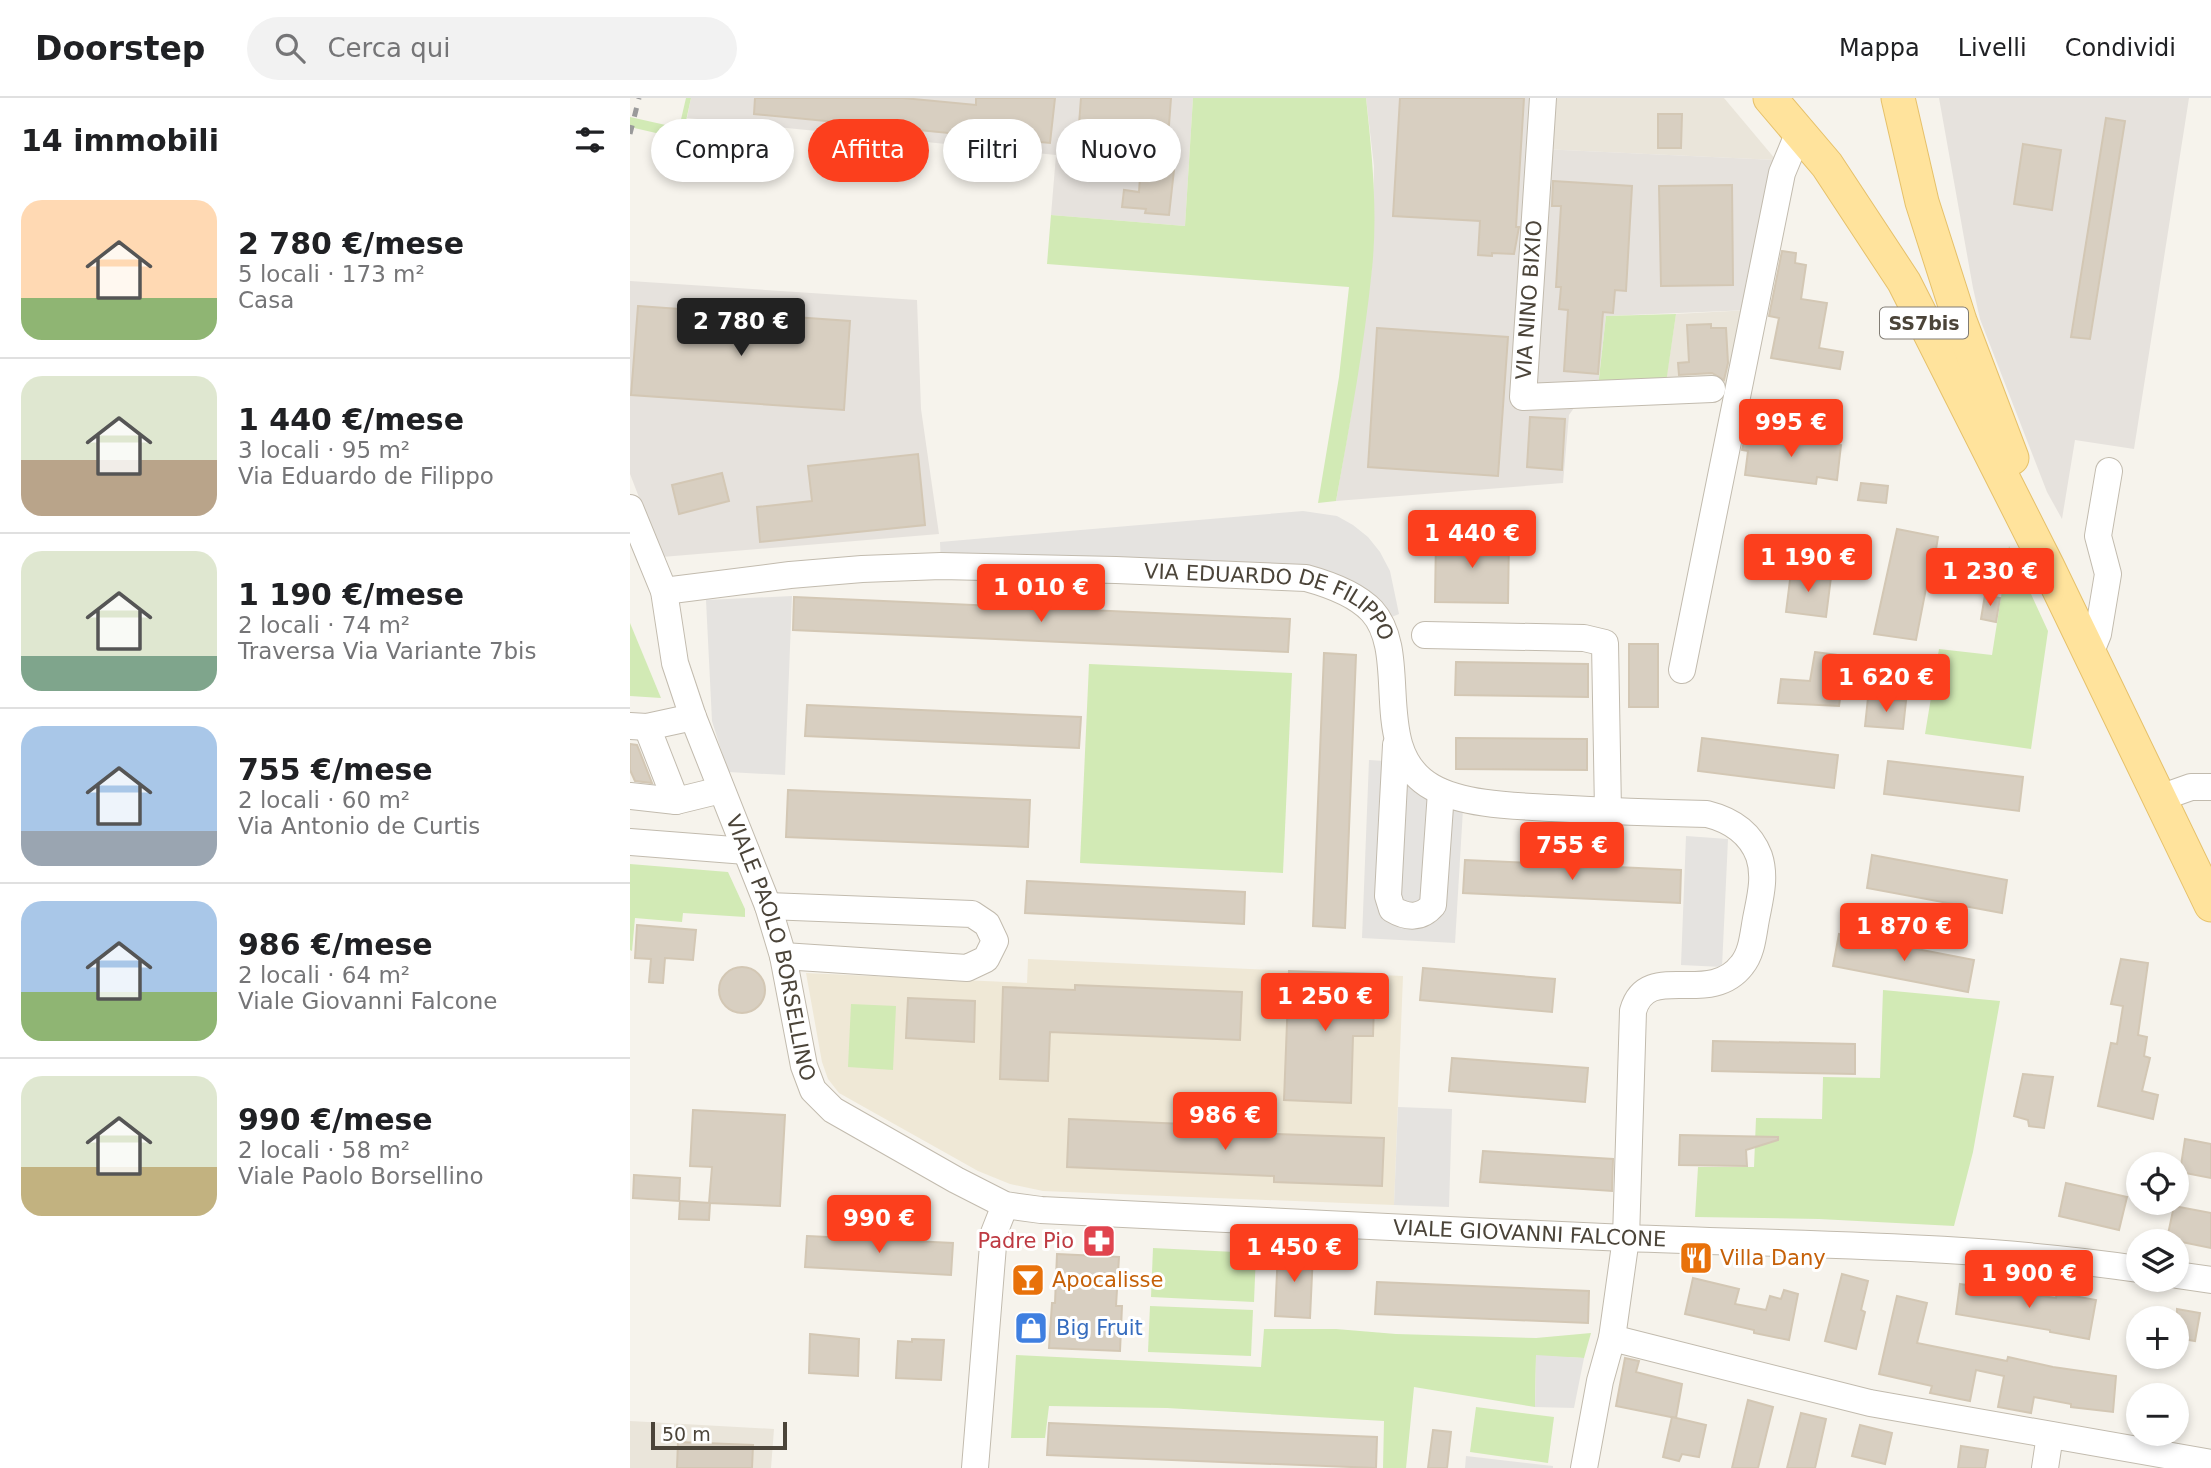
<!DOCTYPE html>
<html lang="it">
<head>
<meta charset="utf-8">
<style>
  body { margin:0; font-family:"DejaVu Sans",sans-serif; background:#f2f2f2; color:#202124; height:100vh; display:flex; flex-direction:column; font-size:26px; white-space:nowrap }
  * { box-sizing:border-box; margin:0 }
  p { font-size:23px; color:#757577 }
  .icon { flex:none; width:38px; height:38px; fill:none; stroke:currentColor; stroke-width:2; stroke-linecap:round; stroke-linejoin:round }
  .map { position:relative; flex:1; overflow:hidden }
  .details { display:flex; flex-direction:column; background:#fff; width:630px }
  .details>* { flex:none }
  .hud { position:absolute; left:21px; top:21px; width:665px; height:63px; display:flex; gap:14px }
  .fabs { position:absolute; left:1496px; top:1054px; display:grid; gap:14px }
  .fabs a { display:grid; place-items:center; width:63px; height:63px; border-radius:50%; background:#fff; box-shadow:0 4px 10px #0003; font-size:35px }
  .scale { position:absolute; left:21px; bottom:18px; width:136px; box-sizing:border-box; padding-left:7px; border:4px solid #4b4439; border-top:0; font-size:19px; line-height:24px; white-space:nowrap; color:#4b4439; -webkit-text-stroke:5px #fff; paint-order:stroke }
  .price { position:absolute; translate:-50% -60px; padding:0 16px; border-radius:7px; background:#fc3f1d; color:#fff; font-size:23px; line-height:46px; filter:drop-shadow(0 2px 4px #0008) }
  .price::after { content:''; position:absolute; left:50%; top:42px; width:21px; height:16px; margin-left:-10px; background:inherit; clip-path:polygon(0 0,100% 0,50% 100%) }
  .price.on { background:#222; color:#fff }
  ul { padding:0; list-style:none }
  li { display:flex; align-items:center; gap:21px; height:175px; padding:0 21px }
  li+li { border-top:2px solid #e0e0e0 }
  li span { display:grid; place-items:center; flex:none; width:196px; height:140px; border-radius:21px; color:#555 }
  li>.icon { margin-inline-start:auto }
  span .icon { width:84px; height:84px; fill:#fffc; stroke-width:1 }
  li b { font-size:30px }
  h2 { display:flex; justify-content:space-between; align-items:center; height:84px; padding:0 21px; font-size:30px }
  .pill { padding:0 24px; border-radius:32px; background:#fff; box-shadow:0 4px 10px #0003; font-size:24px; line-height:63px }
  .pill.on { background:#fc3f1d; color:#fff }
  header { display:flex; align-items:center; gap:42px; box-sizing:border-box; height:98px; padding:0 35px; background:#fff; border-bottom:2px solid #e0e0e0 }
  header strong { font-size:33px }
  nav { display:flex; gap:38px; margin-inline-start:auto; font-size:24px }
  .search { width:490px; height:63px; background:#f2f2f2; display:flex; align-items:center; gap:18px; box-sizing:border-box; padding:0 24px; border-radius:38px; color:#757577; font-size:26px }
  main { display:flex; flex:1; min-height:0 }
  .map>svg:first-child { display:block }
  .residential { fill:#eae5da }
  .industrial { fill:#e6e2dd }
  .education { fill:#efe8d6 }
  .green { fill:#d2eab5 }
  .parking { fill:#e5e3e0 }
  .building { fill:#d8cfc1; stroke:#d3c7b4; stroke-width:2 }
  .lines { fill:none; stroke-linecap:round; stroke-linejoin:round }
  .minor-casing { stroke:#c2bbae; stroke-width:28 }
  .major-casing { stroke:#e6c16a; stroke-width:35 }
  .minor { stroke:#fff; stroke-width:26 }
  .major { stroke:#ffe39c; stroke-width:33 }
  .rail { stroke:#9a9a9a; stroke-width:5; stroke-dasharray:9 9; stroke-linecap:butt }
  .labels { text-anchor:middle; dominant-baseline:central; stroke-width:6; stroke-linejoin:round; paint-order:stroke }
  .shield { fill:#fff; stroke:#817c74; stroke-width:2 }
  .shield-label { font-size:19px; font-weight:bold; fill:#4b4439 }
  .street-label { font-size:21px; fill:#4b4439; stroke:#fff }
  .health-label { font-size:21px; fill:#be3a42; stroke:#fff; text-anchor:end }
  .food-label { font-size:21px; fill:#c56008; stroke:#fff; text-anchor:start }
  .shop-label { font-size:21px; fill:#366cbe; stroke:#fff; text-anchor:start }
</style>
</head>
<body>
<header>
<strong>Doorstep</strong>
<div class="search"><svg class="icon" aria-label="search" viewBox="0 0 24 24"><circle cx="10" cy="10" r="6"/><path d="M15 15l6 6"/></svg>Cerca qui</div>
<nav><a>Mappa</a><a>Livelli</a><a>Condividi</a></nav>
</header>
<main>
<section class="details">
<h2>14 immobili<svg class="icon" aria-label="filters" viewBox="0 0 24 24"><path d="M4 7h16M4 17h16"/><circle cx="9" cy="7" r="2"/><circle cx="15" cy="17" r="2"/></svg></h2>
<ul>
<li><span style="background:linear-gradient(#ffd9b3 70%,#8fb573 0)"><svg class="icon" aria-label="home" viewBox="0 0 24 24"><path d="M3 11l9-7 9 7M6 9v11h12V9"/></svg></span><div><b>2 780 €/mese</b><p>5 locali · 173 m²</p><p>Casa</p></div></li>
<li><span style="background:linear-gradient(#dfe7d0 60%,#b9a48a 0)"><svg class="icon" aria-label="home" viewBox="0 0 24 24"><path d="M3 11l9-7 9 7M6 9v11h12V9"/></svg></span><div><b>1 440 €/mese</b><p>3 locali · 95 m²</p><p>Via Eduardo de Filippo</p></div></li>
<li><span style="background:linear-gradient(#dfe7d0 75%,#7fa58c 0)"><svg class="icon" aria-label="home" viewBox="0 0 24 24"><path d="M3 11l9-7 9 7M6 9v11h12V9"/></svg></span><div><b>1 190 €/mese</b><p>2 locali · 74 m²</p><p>Traversa Via Variante 7bis</p></div></li>
<li><span style="background:linear-gradient(#a9c7e8 75%,#9aa5b1 0)"><svg class="icon" aria-label="home" viewBox="0 0 24 24"><path d="M3 11l9-7 9 7M6 9v11h12V9"/></svg></span><div><b>755 €/mese</b><p>2 locali · 60 m²</p><p>Via Antonio de Curtis</p></div></li>
<li><span style="background:linear-gradient(#a9c7e8 65%,#8fb573 0)"><svg class="icon" aria-label="home" viewBox="0 0 24 24"><path d="M3 11l9-7 9 7M6 9v11h12V9"/></svg></span><div><b>986 €/mese</b><p>2 locali · 64 m²</p><p>Viale Giovanni Falcone</p></div></li>
<li><span style="background:linear-gradient(#dfe7d0 65%,#c2b280 0)"><svg class="icon" aria-label="home" viewBox="0 0 24 24"><path d="M3 11l9-7 9 7M6 9v11h12V9"/></svg></span><div><b>990 €/mese</b><p>2 locali · 58 m²</p><p>Viale Paolo Borsellino</p></div></li>
</ul>
</section>
<div class="map">
<svg width="1581" height="1370" viewBox="0 0 1581 1370">
  <rect width="100%" height="100%" fill="#f6f3ec"/>
  <g class="residential">
    <path d="M915 0H1094L1146 62 911 51Z"/>
    <path d="M1120 212 1101 299 1033 302 1046 216Z"/>
    <path d="M0 1323 144 1331 141 1370H0Z"/>
  </g>
  <g class="industrial">
    <path d="M61 0H563L555 128 421 117 426 57 57 20Z"/>
    <path d="M736 0H915L911 51 1146 62 1120 212 976 218 966 306 946 307 939 317 933 385 706 403 721 317 742 169 744 68Z"/>
    <path d="M1309 0H1559L1504 351 1445 342 1432 421 1417 394 1350 221 1343 190Z"/>
    <path d="M0 183 287 202 291 311 309 436 32 459 0 376Z"/>
  </g>
  <path class="education" d="M398 861 773 878 764 1107 413 1093 380 1086 348 1073 209 995 198 981 192 964 176 875 397 885Z"/>
  <g class="green">
    <path d="M56 0H61L52 41 0 29V19L49 30Z"/>
    <path d="M563 0H736C742 56 748 114 742 171 734 249 720 326 706 403L688 405 709 279 719 189 417 166 421 117 555 128Z"/>
    <path d="M1046 216 1036 285 968 289 976 218Z"/>
    <path d="M1379 448 1418 533 1401 651 1295 636 1309 551 1362 557Z"/>
    <path d="M0 525 31 600 0 598Z"/>
    <path d="M459 566 662 575 653 775 450 765Z"/>
    <path d="M0 766 98 774 115 811V819L53 815 52 824 5 820 2 853 0 852Z"/>
    <path d="M1253 892 1370 903 1343 1054 1324 1128 1189 1121 1065 1119 1068 1069H1124L1126 1020 1192 1021 1193 979 1250 980Z"/>
    <path d="M221 906 266 908 263 972 218 969Z"/>
    <path d="M523 1150 626 1155 624 1204 521 1199Z"/>
    <path d="M520 1208 623 1212 621 1258 518 1254Z"/>
    <path d="M634 1231H706L766 1236 906 1240 961 1235 954 1260 906 1258 905 1309 784 1289 776 1370H753L754 1323 537 1310 419 1308 415 1340H381L386 1257 631 1269Z"/>
    <path d="M846 1309 924 1319 918 1365 840 1354Z"/>
  </g>
  <g class="parking">
    <path d="M673 413 707 418 723 427 738 439 750 454 760 473 769 516 750 524 702 489 311 468 310 444Z"/>
    <path d="M162 498 155 677 98 674 82 623 76 502Z"/>
    <path d="M739 662 754 663 833 711 825 845 732 840Z"/>
    <path d="M1056 738 1098 741 1092 869 1051 867Z"/>
    <path d="M768 1009 822 1011 819 1109 764 1107Z"/>
    <path d="M906 1257 954 1260 944 1310 905 1309Z"/>
    <path d="M836 1358 923 1368V1370H835Z"/>
  </g>
  <g class="building">
    <path d="M125 0H273L346 7V0H425L420 45 124 16Z"/>
    <path d="M451 0H541L539 27 495 24 493 56 447 53Z"/>
    <path d="M770 0H894L886 129H889L884 156 862 155V158L848 157 850 123 763 118Z"/>
    <path d="M1028 16H1052L1051 50H1028Z"/>
    <path d="M1476 20 1495 23 1460 241 1441 239Z"/>
    <path d="M1393 46 1431 52 1422 112 1384 106Z"/>
    <path d="M527 70 544 72 539 117 515 115 516 111 492 109 494 92 509 94 510 79 526 81Z"/>
    <path d="M923 83 1002 88 996 193 985 192 983 215 973 214 968 276 934 273 938 212 929 211 931 189H926L931 108H922Z"/>
    <path d="M1102 87 1103 187 1031 188 1029 88Z"/>
    <path d="M1152 153 1166 155 1165 165 1176 167 1171 201 1197 205 1189 250 1213 254 1210 271 1141 260 1149 220 1139 218Z"/>
    <path d="M8 208 220 223 214 312 1 297Z"/>
    <path d="M1081 226V230H1096L1098 265 1094 282 1082 275 1049 277 1048 265 1059 264 1057 227Z"/>
    <path d="M747 230 878 239 868 378 738 369Z"/>
    <path d="M900 319 935 321 932 372 897 369Z"/>
    <path d="M1116 334 1211 347 1207 382 1187 379 1186 386 1115 377 1118 353 1112 352Z"/>
    <path d="M288 356 295 427 130 444 127 409 182 403 178 368Z"/>
    <path d="M92 375 99 403 49 416 42 387Z"/>
    <path d="M1231 385 1258 388 1256 405 1228 402Z"/>
    <path d="M1267 431 1308 439 1302 476 1299 475 1286 542 1244 536Z"/>
    <path d="M806 439 879 440 878 505 805 504Z"/>
    <path d="M1161 474 1201 479 1196 519 1156 514Z"/>
    <path d="M1355 497 1370 500 1366 524 1351 521Z"/>
    <path d="M164 499 660 521 658 554 163 532Z"/>
    <rect x="999" y="546" width="29" height="63"/>
    <path d="M1185 554 1216 558 1209 608 1148 605 1151 581 1180 583Z"/>
    <path d="M694 555 726 557 715 830 683 828Z"/>
    <path d="M826 564 958 566V599L825 597Z"/>
    <path d="M1238 600 1276 603 1273 631 1235 628Z"/>
    <path d="M177 607 451 619 449 650 175 638Z"/>
    <path d="M826 640 957 641V672L826 671Z"/>
    <path d="M1072 640 1208 657 1204 690 1068 673Z"/>
    <path d="M0 646 7 647 22 685 5 683 0 672Z"/>
    <path d="M1258 663 1393 679 1389 713 1254 696Z"/>
    <path d="M158 692 400 702 398 749 156 739Z"/>
    <path d="M1242 757 1377 782 1372 815 1237 790Z"/>
    <path d="M835 762 1051 772 1050 805 833 795Z"/>
    <path d="M397 783 615 794 614 826 395 815Z"/>
    <path d="M7 827 66 832 63 862 35 860 33 885 19 884 21 861 5 860Z"/>
    <path d="M1209 836 1344 862 1338 894 1203 868Z"/>
    <path d="M1491 861 1518 865 1508 937 1517 939 1514 958 1520 960 1512 993 1528 997 1523 1021 1468 1008 1481 945 1487 946 1493 908 1481 906Z"/>
    <circle cx="112" cy="892" r="23"/>
    <path d="M793 870 925 881 922 914 790 902Z"/>
    <path d="M659 873 745 876 743 938H723L721 1005 654 1002Z"/>
    <path d="M445 887 612 894 610 942 420 934 418 983 370 981 373 889 445 892Z"/>
    <path d="M278 900 345 903 344 944 276 940Z"/>
    <path d="M1083 943 1225 946V976L1082 973Z"/>
    <path d="M822 960 958 970 955 1004 819 993Z"/>
    <path d="M1393 976 1423 979 1414 1030 1399 1028 1398 1022 1384 1018Z"/>
    <path d="M63 1012 155 1017 150 1108 79 1105 82 1069 60 1068Z"/>
    <path d="M439 1021 623 1029V1035L754 1040 752 1088 644 1084V1078L437 1069Z"/>
    <path d="M1050 1037 1148 1039V1042L1116 1052 1117 1068 1049 1067Z"/>
    <path d="M1555 1041 1581 1046V1080L1550 1074Z"/>
    <path d="M853 1053 983 1061 982 1093 850 1084Z"/>
    <path d="M4 1077 50 1080 49 1103 3 1100Z"/>
    <path d="M1436 1085 1497 1099 1489 1132 1429 1118Z"/>
    <path d="M50 1103 80 1105 79 1122 49 1121Z"/>
    <path d="M1544 1108 1581 1115V1150L1537 1141Z"/>
    <path d="M177 1138 323 1145 321 1177 175 1169Z"/>
    <path d="M648 1153 683 1155 680 1220 645 1218Z"/>
    <path d="M427 1156 489 1159 486 1208H492L490 1253 419 1250 422 1205H425Z"/>
    <path d="M1212 1176 1238 1183 1231 1212 1235 1214 1226 1251 1195 1243Z"/>
    <path d="M1063 1180 1109 1191 1105 1206 1136 1212 1140 1198 1151 1201 1154 1192 1168 1196 1159 1242 1124 1235V1232L1055 1216Z"/>
    <path d="M747 1184 959 1193 958 1225 745 1216Z"/>
    <path d="M1330 1186 1426 1200 1427 1195 1466 1202 1459 1241 1420 1234V1232L1326 1216Z"/>
    <path d="M1267 1198 1297 1205 1287 1245 1377 1263 1378 1259 1423 1269 1486 1278 1483 1314 1441 1309V1306L1404 1299 1401 1315 1368 1309 1374 1278 1346 1272 1340 1303 1300 1295 1302 1288 1249 1276Z"/>
    <path d="M1547 1211 1570 1215 1565 1243 1547 1240Z"/>
    <path d="M180 1236 229 1241 228 1278 179 1275Z"/>
    <path d="M282 1241 314 1242 311 1282 266 1280 268 1243 282 1244Z"/>
    <path d="M995 1260 1009 1263 1006 1274 1052 1286 1046 1320 986 1308Z"/>
    <path d="M1118 1302 1143 1309 1128 1370H1102Z"/>
    <path d="M1171 1315 1196 1321 1185 1370H1157Z"/>
    <path d="M1042 1319 1076 1327 1069 1359 1052 1356 1049 1363 1033 1359Z"/>
    <path d="M419 1325 747 1339 746 1370 417 1357Z"/>
    <path d="M1230 1327 1262 1335 1255 1366 1222 1358Z"/>
    <path d="M803 1332 821 1334 817 1370H798Z"/>
    <path d="M48 1344 123 1347 122 1370H47Z"/>
    <path d="M1331 1348 1358 1352 1355 1370H1328Z"/>
  </g>
  <g class="lines">
    <defs>
      <g id="minor">
        <path d="M913 0 893 299 1082 291"/>
        <path id="s1" d="M0 410 34 493 45 565 63 619 138 808 153 858 174 968 183 992 203 1012 326 1082 375 1107 411 1112C606 1123 801 1131 996 1140 1167 1147 1339 1146 1508 1171"/>
        <path id="s2" d="M34 493 160 477 232 471 311 468 486 472 676 480C698 486 726 496 742 513 782 557 738 653 802 689 833 707 886 708 922 710 974 713 1025 715 1077 716 1101 722 1120 734 1129 758 1136 779 1130 800 1126 821 1123 837 1122 855 1112 867 1079 910 1017 862 1003 913L996 1140 982 1240 970 1283 954 1370"/>
        <path d="M795 537 954 540 975 545 978 713"/>
        <path d="M1460 556 1468 536 1478 476 1468 438 1479 373"/>
        <path d="M1052 572 1152 75 1169 34"/>
        <path d="M0 628 17 629 63 619"/>
        <path d="M17 629 46 703"/>
        <path d="M766 647 758 798 762 811C777 820 791 821 803 807L811 694"/>
        <path d="M0 698 46 703 91 692"/>
        <path d="M1530 700 1561 689H1581"/>
        <path d="M0 744 116 753"/>
        <path d="M138 808 342 816 357 826 365 843 356 861 337 870 153 858"/>
        <path d="M1547 1177 1581 1182"/>
        <path d="M982 1240 1240 1305 1581 1365"/>
        <path d="M345 1370 364 1135 375 1107"/>
        <path d="M1415 1370 1420 1337"/>
      </g>
      <g id="major">
        <path d="M1140 0 1197 67 1274 184 1418 469 1581 807"/>
        <path d="M1268 0 1292 104 1330 223 1382 360"/>
      </g>
    </defs>
    <use href="#minor" class="minor-casing"/>
    <use href="#major" class="major-casing"/>
    <use href="#minor" class="minor"/>
    <use href="#major" class="major"/>
    <path class="rail" d="M0 36 9 0"/>
  </g>
  <defs>
    <symbol id="pharmacy-square" viewBox="-11 -11 22 22"><rect x="-9" y="-9" width="18" height="18" rx="4" fill="#e0444e" stroke="#fff"/><path d="M-2-6h4v4h4v4h-4v4h-4v-4h-4v-4h4Z" fill="#fff"/></symbol>
    <symbol id="restaurant-square" viewBox="-11 -11 22 22"><rect x="-9" y="-9" width="18" height="18" rx="4" fill="#e8710a" stroke="#fff"/><path d="M-5-6h1v4h1v-4h1v4h1v-4h1v5L-1.5 .5V6h-2V.5L-5-1ZM5-6V6H3V1.5H1.5Q1.5-4 5-6Z" fill="#fff"/></symbol>
    <symbol id="bar-square" viewBox="-11 -11 22 22"><rect x="-9" y="-9" width="18" height="18" rx="4" fill="#e8710a" stroke="#fff"/><path d="M-6-5H6L.8 .8V4.5H3.5V6h-7V4.5H-.8V.8Z" fill="#fff"/></symbol>
    <symbol id="shop-square" viewBox="-11 -11 22 22"><rect x="-9" y="-9" width="18" height="18" rx="4" fill="#3f7fe0" stroke="#fff"/><path d="M-5-2.5h2.3a2.7 3.5 0 0 1 5.4 0H5L5.5 6h-11ZM-1.5-2.5h3a1.5 2.3 0 0 0-3 0Z" fill="#fff"/></symbol>
  </defs>
  <g fill-rule="evenodd">
    <use href="#pharmacy-square" x="450" y="1124" width="38" height="38"/>
    <use href="#restaurant-square" x="1047" y="1141" width="38" height="38"/>
    <use href="#bar-square" x="379" y="1163" width="38" height="38"/>
    <use href="#shop-square" x="382" y="1211" width="38" height="38"/>
  </g>
  <g class="labels">
    <rect class="shield" x="1250" y="209.5" width="88" height="31" rx="5"/>
    <g class="shield-label">
      <text x="1294" y="225">SS7bis</text>
    </g>
    <g class="street-label">
      <text transform="translate(899 202) rotate(-86)">VIA NINO BIXIO</text>
      <text stroke="none"><textPath href="#s2" startOffset="616">VIA EDUARDO DE FILIPPO</textPath></text>
      <text stroke="none"><textPath href="#s1" startOffset="464">VIALE PAOLO BORSELLINO</textPath></text>
      <text stroke="none"><textPath href="#s1" startOffset="1363">VIALE GIOVANNI FALCONE</textPath></text>
    </g>
    <g class="health-label">
      <text x="444" y="1143">Padre Pio</text>
    </g>
    <g class="food-label">
      <text x="1090" y="1160">Villa Dany</text>
      <text x="422" y="1182">Apocalisse</text>
    </g>
    <g class="shop-label">
      <text x="426" y="1230">Big Fruit</text>
    </g>
  </g>
</svg>
<div class="fabs">
<a><svg class="icon" aria-label="locate" viewBox="0 0 24 24"><circle cx="12" cy="12" r="6"/><path d="M12 2v4M12 18v4M2 12h4M18 12h4"/></svg></a>
<a><svg class="icon" aria-label="layers" viewBox="0 0 24 24"><path d="M12 4l9 5-9 5-9-5zM3 14l9 5 9-5"/></svg></a>
<a>+</a>
<a>−</a>
</div>
<div class="scale">50 m</div>
<b class="price on" style="left:111px;top:260px">2 780 €</b>
<b class="price" style="left:1161px;top:361px">995 €</b>
<b class="price" style="left:842px;top:472px">1 440 €</b>
<b class="price" style="left:1178px;top:496px">1 190 €</b>
<b class="price" style="left:1360px;top:510px">1 230 €</b>
<b class="price" style="left:411px;top:526px">1 010 €</b>
<b class="price" style="left:1256px;top:616px">1 620 €</b>
<b class="price" style="left:942px;top:784px">755 €</b>
<b class="price" style="left:1274px;top:865px">1 870 €</b>
<b class="price" style="left:695px;top:935px">1 250 €</b>
<b class="price" style="left:595px;top:1054px">986 €</b>
<b class="price" style="left:249px;top:1157px">990 €</b>
<b class="price" style="left:664px;top:1186px">1 450 €</b>
<b class="price" style="left:1399px;top:1212px">1 900 €</b>
<div class="hud">
<a class="pill">Compra</a>
<a class="pill on">Affitta</a>
<a class="pill">Filtri</a>
<a class="pill">Nuovo</a>
</div>
</div>
</main>
</body>
</html>
